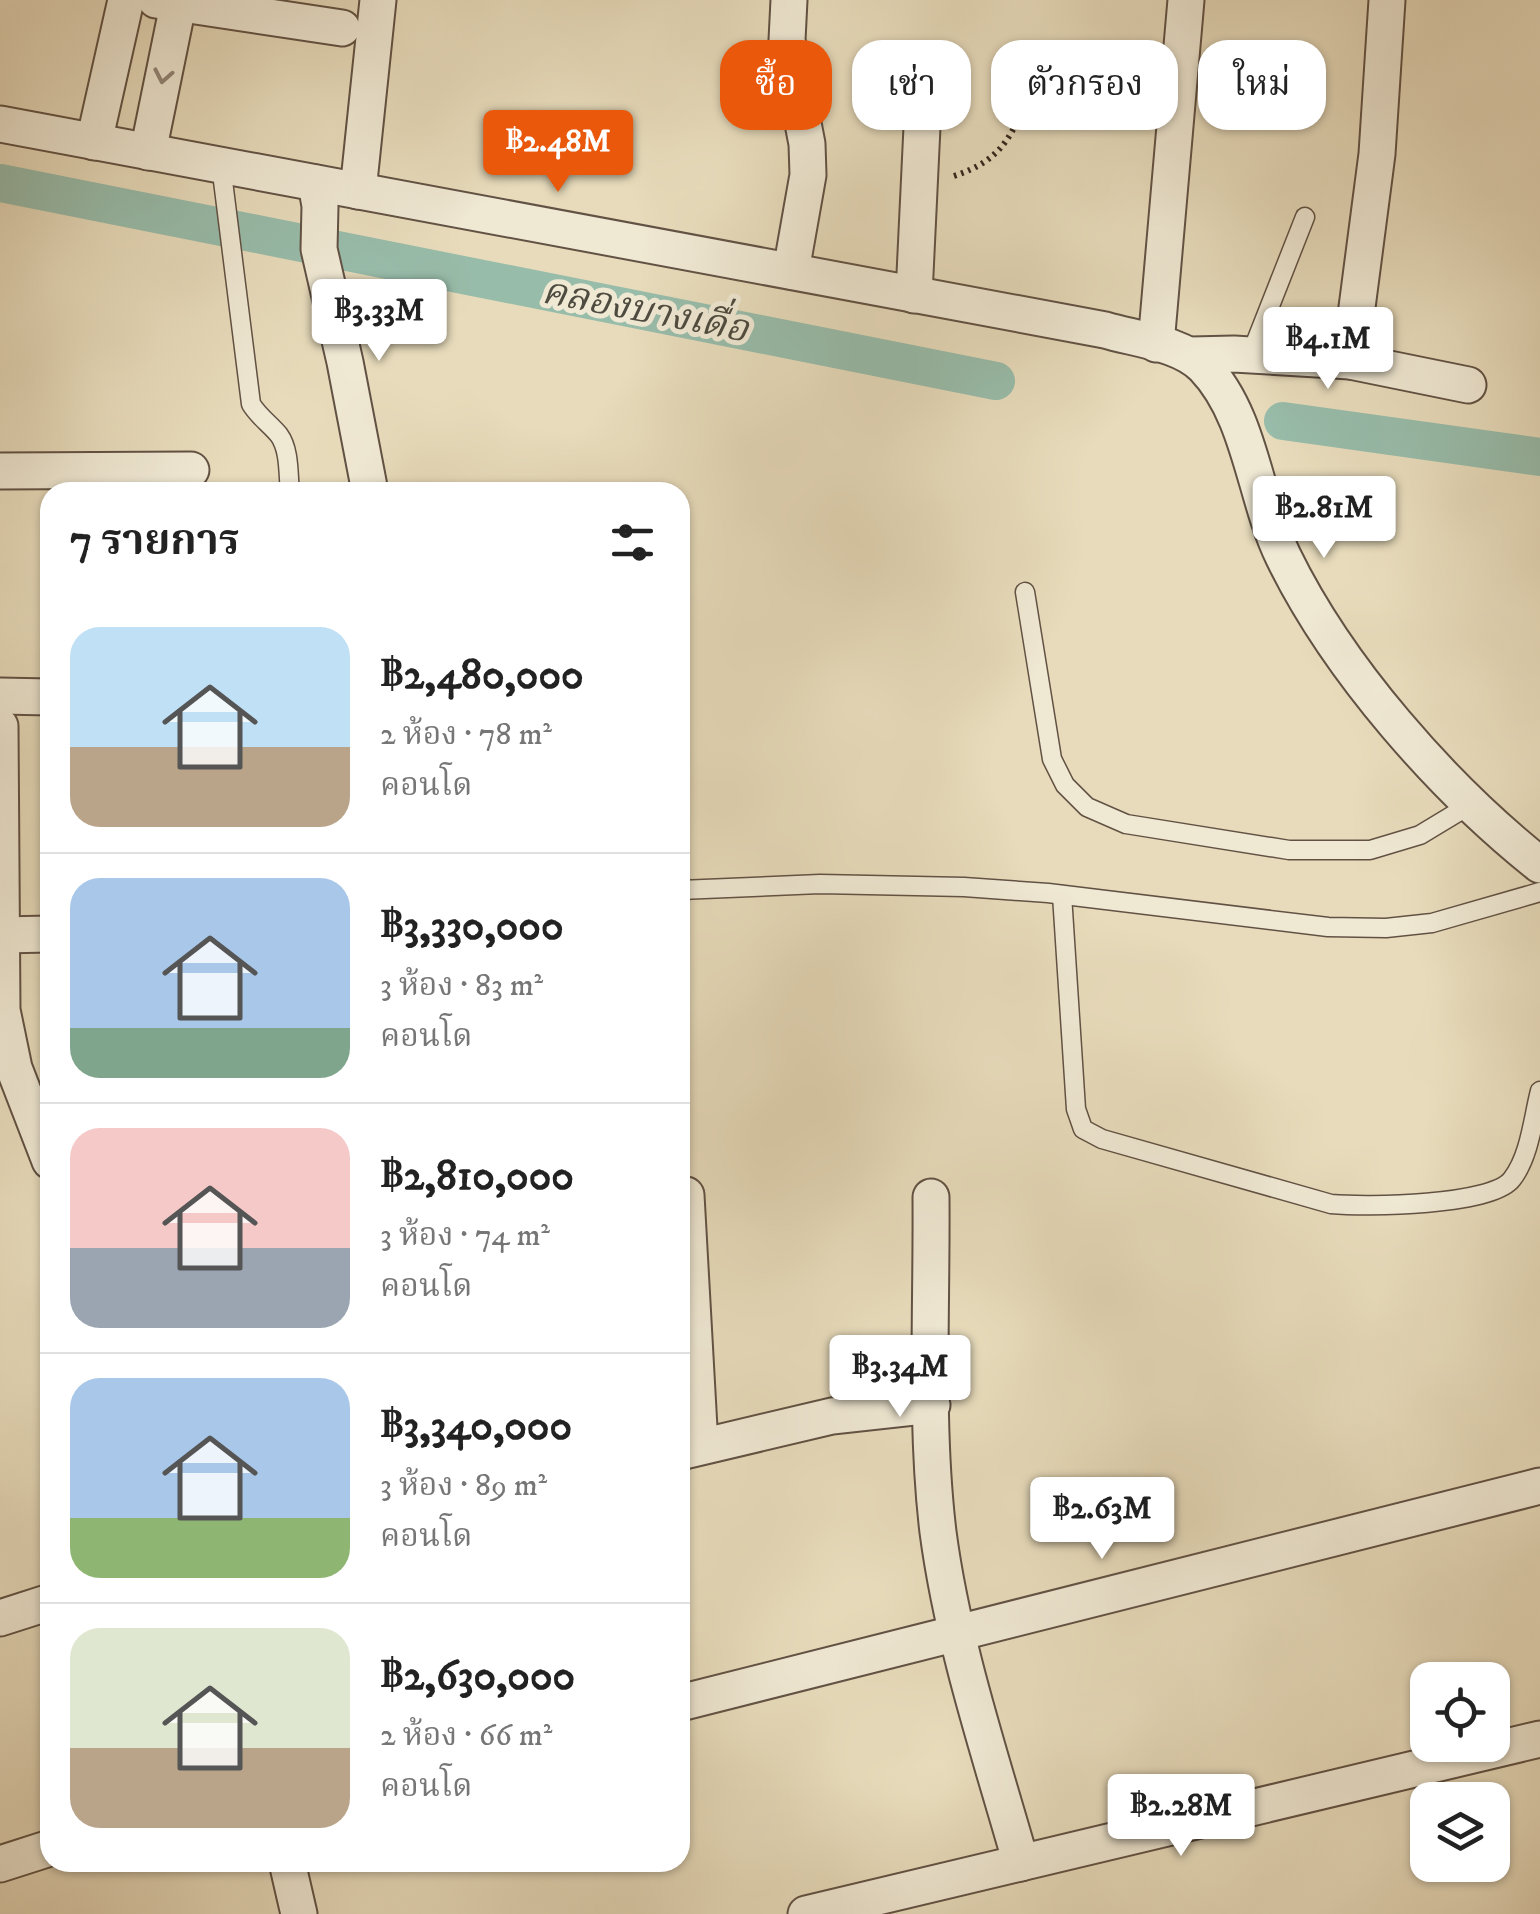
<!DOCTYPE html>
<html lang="th">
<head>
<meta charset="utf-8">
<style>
  body { margin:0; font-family:"IM FELL DW Pica","Noto Serif Thai",serif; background:#f6f6f6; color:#222; height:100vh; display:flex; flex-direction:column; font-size:38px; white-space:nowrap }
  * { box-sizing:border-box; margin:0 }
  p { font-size:32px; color:#767676 }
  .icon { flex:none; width:55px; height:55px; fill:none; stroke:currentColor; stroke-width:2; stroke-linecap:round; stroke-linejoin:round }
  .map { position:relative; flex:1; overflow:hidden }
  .side { position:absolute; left:40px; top:482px; width:650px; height:1390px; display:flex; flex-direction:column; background:#fff; border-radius:30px; box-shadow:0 2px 8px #0004 }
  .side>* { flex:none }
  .guide { position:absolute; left:720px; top:40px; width:670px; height:90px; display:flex; gap:20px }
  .tools { position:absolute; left:1410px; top:1662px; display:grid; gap:20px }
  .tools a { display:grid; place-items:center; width:100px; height:100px; border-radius:20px; background:#fff; box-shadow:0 2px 8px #0004; font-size:50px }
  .price { position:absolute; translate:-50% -85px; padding:0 22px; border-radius:10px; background:#fff; color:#222; font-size:32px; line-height:65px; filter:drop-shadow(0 2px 5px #0008) }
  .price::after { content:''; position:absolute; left:50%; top:60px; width:30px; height:22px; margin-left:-15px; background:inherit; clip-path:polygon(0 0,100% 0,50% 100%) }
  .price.selected { background:#ea580c; color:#fff }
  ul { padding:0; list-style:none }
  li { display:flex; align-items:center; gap:30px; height:250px; padding:0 30px }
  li+li { border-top:2px solid #e0e0e0 }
  li span { display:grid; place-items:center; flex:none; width:280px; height:200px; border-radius:30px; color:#555 }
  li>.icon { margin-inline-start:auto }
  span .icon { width:120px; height:120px; fill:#fffc; stroke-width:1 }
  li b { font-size:42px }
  h2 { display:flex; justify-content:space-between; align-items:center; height:120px; padding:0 30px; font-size:42px }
  .pill { padding:0 35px; border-radius:30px; background:#fff; box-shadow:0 2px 8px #0004; font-size:35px; line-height:90px }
  .pill.selected { background:#ea580c; color:#fff }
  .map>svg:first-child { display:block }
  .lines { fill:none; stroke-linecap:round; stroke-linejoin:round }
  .canal { stroke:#98bcaa; stroke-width:38 }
  .service-casing { stroke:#625244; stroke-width:21 }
  .minor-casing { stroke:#625244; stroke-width:39 }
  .path { stroke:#36251c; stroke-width:6; stroke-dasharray:2.5 5; stroke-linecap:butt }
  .service { stroke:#efe8d3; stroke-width:18 }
  .minor { stroke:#efe8d3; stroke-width:35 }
  .oneway { stroke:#928678 }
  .labels { text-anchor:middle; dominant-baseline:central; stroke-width:10; stroke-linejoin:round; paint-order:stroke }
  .water-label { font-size:38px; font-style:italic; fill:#4e4b40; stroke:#efe8d3 }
</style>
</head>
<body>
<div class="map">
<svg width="1540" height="1914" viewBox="0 0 1540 1914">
  <rect width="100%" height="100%" fill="#e7dbbb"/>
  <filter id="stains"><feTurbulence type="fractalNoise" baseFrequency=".002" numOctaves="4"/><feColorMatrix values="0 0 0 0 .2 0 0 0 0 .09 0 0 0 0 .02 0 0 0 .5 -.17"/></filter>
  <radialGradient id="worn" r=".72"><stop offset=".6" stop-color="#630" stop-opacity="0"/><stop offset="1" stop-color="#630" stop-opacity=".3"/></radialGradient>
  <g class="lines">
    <g class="canal">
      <path d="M0 183 996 381"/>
      <path d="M1283 421 1540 457"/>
    </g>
    <defs>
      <g id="service">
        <path d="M221 165 251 404C259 417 270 424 279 435 290 450 288 475 290 492"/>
        <path d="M1251 354 1305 217"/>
        <path d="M1025 592 1052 759 1065 785 1087 807 1126 824 1289 850H1370L1420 835 1473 803"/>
        <path d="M680 890 820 884 964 887 1048 893 1328 927 1386 928 1432 923 1540 892"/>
        <path d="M1062 895 1076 1109 1083 1129 1102 1139 1331 1204C1366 1207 1492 1206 1512 1179 1530 1156 1533 1118 1540 1091"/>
      </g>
      <g id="minor">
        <path d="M156 0 342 28"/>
        <path d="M789 0 787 40 807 144 808 175 791 271"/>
        <path d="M0 124 1105 330C1135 339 1181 343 1204 367 1251 416 1254 496 1283 556 1338 669 1442 787 1540 865"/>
        <path d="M94 142 126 0"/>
        <path d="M148 152 178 5 176 0"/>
        <path d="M316 183 320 206 319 249 345 362 370 492"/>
        <path d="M358 191 378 0"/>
        <path d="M914 295 923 106"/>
        <path d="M1156 344 1186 0"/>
        <path d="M1191 355 1234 354 1350 361 1468 385"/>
        <path d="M1350 361 1377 154 1387 0"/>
        <path d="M0 471 191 470"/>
        <path d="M0 696 50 697"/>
        <path d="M0 726 2 1010 14 1068 50 1161"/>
        <path d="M1 935 50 934"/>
        <path d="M686 1195 700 1446"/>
        <path d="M931 1197C932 1306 925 1424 938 1532 953 1645 990 1754 1021 1863"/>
        <path d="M680 1452 832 1416 932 1405"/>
        <path d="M0 1618 50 1602"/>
        <path d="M680 1703 1540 1486"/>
        <path d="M287 1862 299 1914"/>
        <path d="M0 1864 50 1848"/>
        <path d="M806 1914 1540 1739"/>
      </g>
    </defs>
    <use href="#service" class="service-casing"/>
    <use href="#minor" class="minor-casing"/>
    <path class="path" d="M954 176C1005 159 1012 134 1032 88"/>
    <use href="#service" class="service"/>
    <use href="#minor" class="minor"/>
  </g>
  <defs><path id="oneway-chevron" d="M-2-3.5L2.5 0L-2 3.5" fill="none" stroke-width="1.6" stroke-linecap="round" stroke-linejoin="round" transform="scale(2.5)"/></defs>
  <use class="oneway" href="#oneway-chevron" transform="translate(163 76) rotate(101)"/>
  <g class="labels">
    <g class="water-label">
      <text transform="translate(645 311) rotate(11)">คลองบางเดื่อ</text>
    </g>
  </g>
  <rect width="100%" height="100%" filter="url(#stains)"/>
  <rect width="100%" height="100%" fill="url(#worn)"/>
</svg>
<div class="tools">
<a><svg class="icon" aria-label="locate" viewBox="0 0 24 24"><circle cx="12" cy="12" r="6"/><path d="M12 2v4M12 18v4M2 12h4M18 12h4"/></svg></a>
<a><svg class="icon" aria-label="layers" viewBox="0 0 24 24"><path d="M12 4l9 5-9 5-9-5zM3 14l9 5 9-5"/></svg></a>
</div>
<b class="price selected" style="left:558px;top:195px">฿2.48M</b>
<b class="price" style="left:379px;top:364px">฿3.33M</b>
<b class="price" style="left:1328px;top:392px">฿4.1M</b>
<b class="price" style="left:1324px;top:561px">฿2.81M</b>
<b class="price" style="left:900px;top:1420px">฿3.34M</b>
<b class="price" style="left:1102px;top:1562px">฿2.63M</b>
<b class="price" style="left:1181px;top:1859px">฿2.28M</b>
<div class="guide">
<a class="pill selected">ซื้อ</a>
<a class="pill">เช่า</a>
<a class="pill">ตัวกรอง</a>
<a class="pill">ใหม่</a>
</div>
<section class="side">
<h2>7 รายการ<svg class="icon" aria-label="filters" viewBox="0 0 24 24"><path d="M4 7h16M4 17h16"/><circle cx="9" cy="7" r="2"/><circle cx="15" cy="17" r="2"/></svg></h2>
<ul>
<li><span style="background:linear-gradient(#bfe0f5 60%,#b9a48a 0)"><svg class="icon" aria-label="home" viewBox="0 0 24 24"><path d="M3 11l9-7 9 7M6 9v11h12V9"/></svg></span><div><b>฿2,480,000</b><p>2 ห้อง · 78 m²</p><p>คอนโด</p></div></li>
<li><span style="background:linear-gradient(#a9c7e8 75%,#7fa58c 0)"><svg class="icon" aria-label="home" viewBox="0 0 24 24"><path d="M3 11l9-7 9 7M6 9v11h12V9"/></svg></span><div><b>฿3,330,000</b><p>3 ห้อง · 83 m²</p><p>คอนโด</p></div></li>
<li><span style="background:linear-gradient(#f6c9c9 60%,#9aa5b1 0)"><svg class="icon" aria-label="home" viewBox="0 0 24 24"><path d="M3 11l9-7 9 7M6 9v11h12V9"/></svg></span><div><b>฿2,810,000</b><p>3 ห้อง · 74 m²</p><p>คอนโด</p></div></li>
<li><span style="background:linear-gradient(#a9c7e8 70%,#8fb573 0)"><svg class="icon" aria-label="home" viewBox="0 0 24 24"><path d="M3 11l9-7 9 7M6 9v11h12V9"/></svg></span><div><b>฿3,340,000</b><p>3 ห้อง · 89 m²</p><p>คอนโด</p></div></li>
<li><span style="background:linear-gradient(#dfe7d0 60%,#b9a48a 0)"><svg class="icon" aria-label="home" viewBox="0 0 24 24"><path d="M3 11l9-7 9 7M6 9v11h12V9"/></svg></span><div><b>฿2,630,000</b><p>2 ห้อง · 66 m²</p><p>คอนโด</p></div></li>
</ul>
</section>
</div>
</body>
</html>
